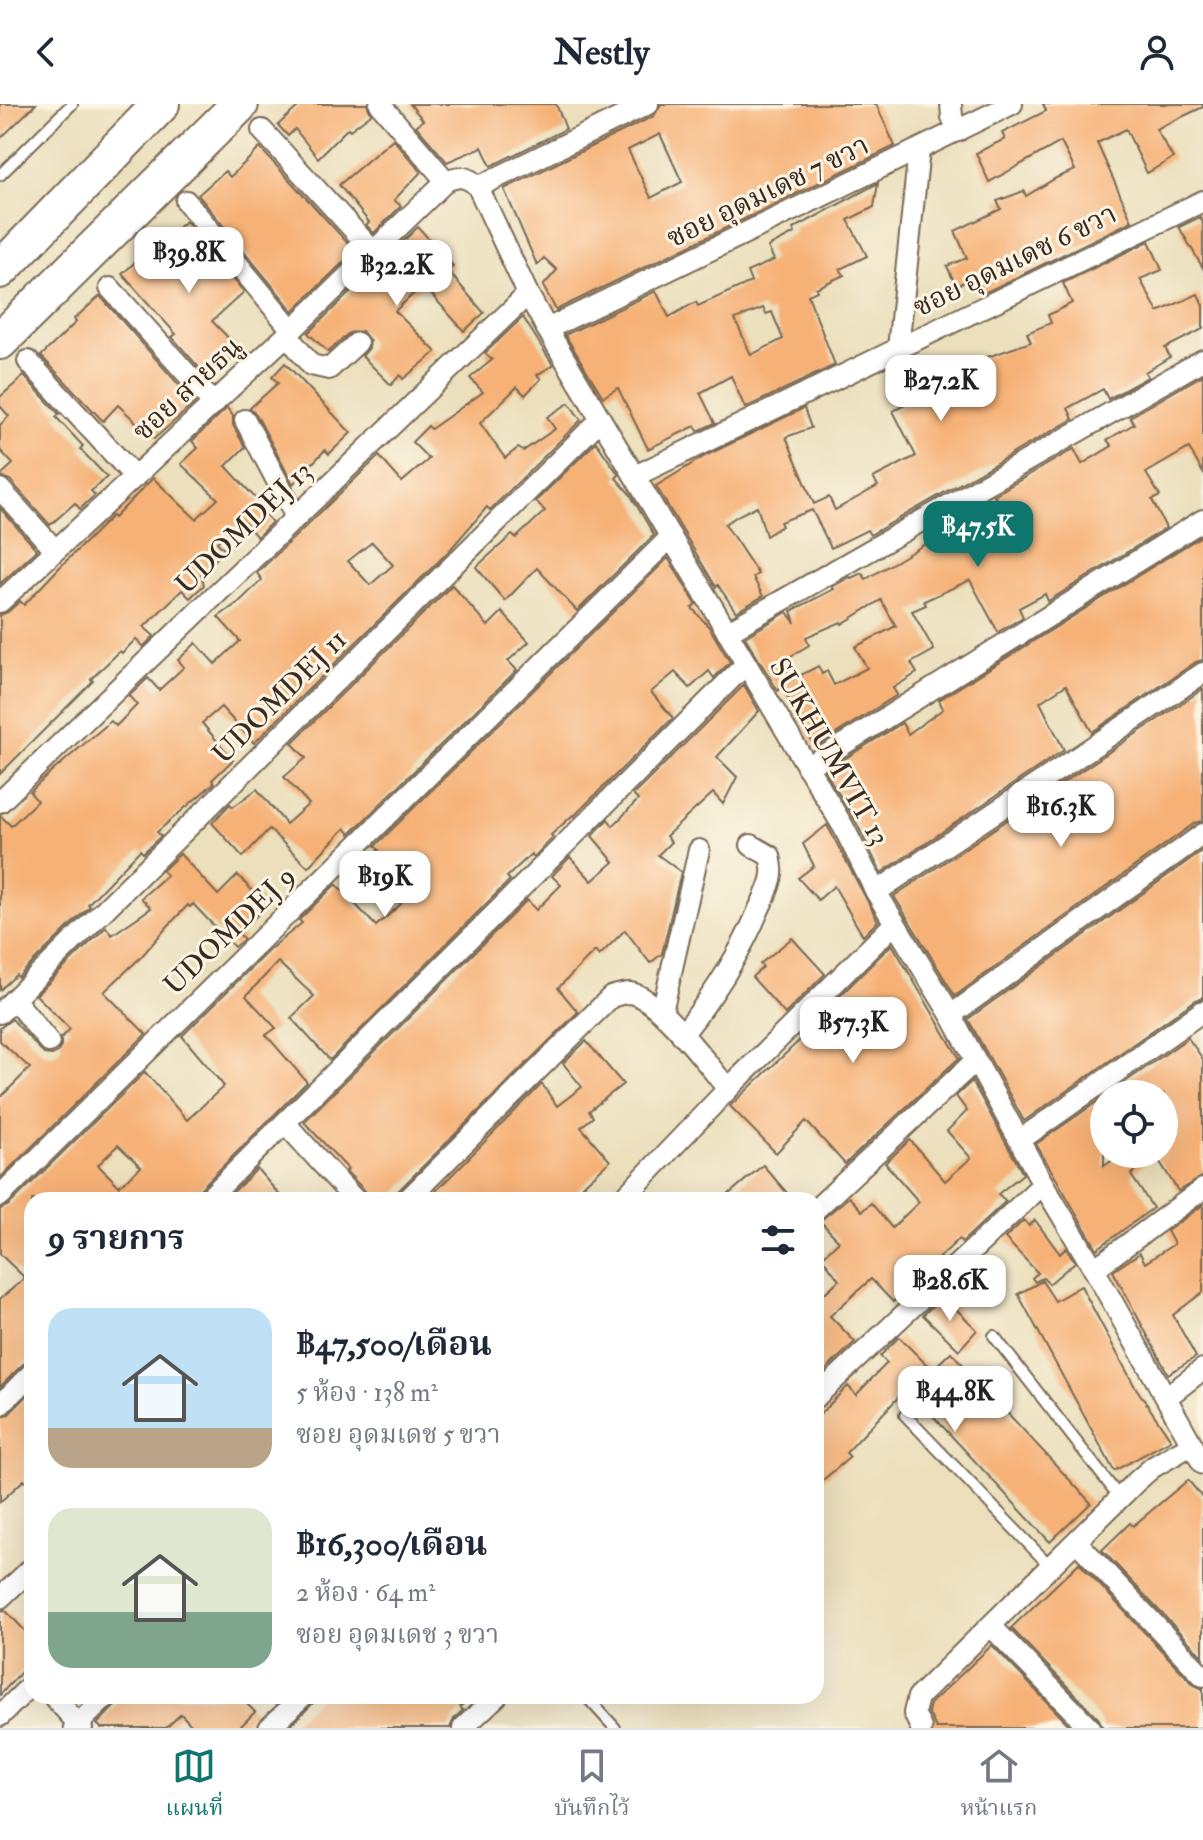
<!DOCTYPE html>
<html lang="th">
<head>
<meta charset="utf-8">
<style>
  body { margin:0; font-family:"IM FELL Double Pica","Noto Serif Thai",serif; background:#f2f2f3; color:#1f2937; height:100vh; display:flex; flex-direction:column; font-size:30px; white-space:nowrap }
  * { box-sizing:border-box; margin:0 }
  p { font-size:26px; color:#747a83 }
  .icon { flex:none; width:44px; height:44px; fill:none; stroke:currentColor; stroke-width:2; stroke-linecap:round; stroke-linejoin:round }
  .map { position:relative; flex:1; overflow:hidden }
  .side { position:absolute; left:24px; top:1088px; width:800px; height:512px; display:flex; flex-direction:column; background:#fff; border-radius:24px; box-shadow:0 8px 32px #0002 }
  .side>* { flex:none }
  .controls { position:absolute; left:1090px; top:976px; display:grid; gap:16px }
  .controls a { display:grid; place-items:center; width:88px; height:88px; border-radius:50%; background:#fff; box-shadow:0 8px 32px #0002; font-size:40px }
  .price { position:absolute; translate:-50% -68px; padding:0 18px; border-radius:16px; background:#fff; color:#222; font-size:26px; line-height:52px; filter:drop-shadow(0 2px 4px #0008) }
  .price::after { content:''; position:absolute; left:50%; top:48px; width:24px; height:18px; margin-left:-12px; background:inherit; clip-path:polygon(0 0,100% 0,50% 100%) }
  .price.active { background:#0f766e; color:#fff }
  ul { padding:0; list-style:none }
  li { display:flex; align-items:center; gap:24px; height:200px; padding:0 24px }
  li span { display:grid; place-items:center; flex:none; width:224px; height:160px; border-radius:24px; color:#555 }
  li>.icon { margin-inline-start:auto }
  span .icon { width:96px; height:96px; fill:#fffc; stroke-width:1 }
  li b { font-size:34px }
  h2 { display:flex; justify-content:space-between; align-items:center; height:96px; padding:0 24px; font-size:34px }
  header { display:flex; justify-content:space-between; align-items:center; height:104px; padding:0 24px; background:#fff; font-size:36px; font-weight:700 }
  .menu { display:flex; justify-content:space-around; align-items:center; height:112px; border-top:2px solid #e0e1e3; background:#fff; font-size:22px; color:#747a83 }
  .menu a { display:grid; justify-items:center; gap:4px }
  .menu .active { color:#0f766e }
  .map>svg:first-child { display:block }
  .building { fill:#f6b176; fill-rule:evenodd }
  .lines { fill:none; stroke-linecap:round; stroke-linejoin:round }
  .lane-casing { stroke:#796955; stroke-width:14 }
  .street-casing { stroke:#796955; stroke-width:24 }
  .highway-casing { stroke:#796955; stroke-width:40 }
  .lane { stroke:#fff; stroke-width:10 }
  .street { stroke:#fff; stroke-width:20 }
  .highway { stroke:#fff; stroke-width:36 }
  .labels { text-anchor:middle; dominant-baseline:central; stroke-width:6; stroke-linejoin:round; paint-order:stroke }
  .street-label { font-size:28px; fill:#3b2a1e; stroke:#fcf5e5 }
</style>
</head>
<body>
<header><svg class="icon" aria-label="back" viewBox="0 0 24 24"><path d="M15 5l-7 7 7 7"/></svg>Nestly<svg class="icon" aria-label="person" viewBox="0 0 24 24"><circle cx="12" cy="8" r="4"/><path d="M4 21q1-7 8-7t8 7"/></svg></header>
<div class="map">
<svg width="1203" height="1624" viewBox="0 0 1203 1624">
  <rect width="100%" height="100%" fill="#fcf5e5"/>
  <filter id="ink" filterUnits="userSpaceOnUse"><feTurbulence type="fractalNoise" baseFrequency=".0125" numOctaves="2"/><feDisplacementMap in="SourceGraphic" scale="16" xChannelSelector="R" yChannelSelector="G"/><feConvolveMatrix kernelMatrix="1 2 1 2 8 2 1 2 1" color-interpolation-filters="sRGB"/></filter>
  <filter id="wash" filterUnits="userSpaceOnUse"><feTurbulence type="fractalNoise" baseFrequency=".006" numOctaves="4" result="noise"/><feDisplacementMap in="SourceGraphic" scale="32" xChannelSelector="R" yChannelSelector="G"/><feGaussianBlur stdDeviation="1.8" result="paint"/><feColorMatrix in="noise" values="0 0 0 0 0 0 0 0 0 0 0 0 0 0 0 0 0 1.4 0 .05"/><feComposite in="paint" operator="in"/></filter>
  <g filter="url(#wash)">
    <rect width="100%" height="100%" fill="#ebdfbc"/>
    <g id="blocks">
      <g class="building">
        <path d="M0 0H36L0 35Z"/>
        <path d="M301 0H367L371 10 350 26 348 24 318 54 295 25 288 32 278 21Z"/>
        <path d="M410 0H556L566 25 491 62 482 43 447 58 416 22 423 16Z"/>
        <path d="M661 0H876L895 42 556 206 543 182 557 166 544 154 537 161 504 85 654 12ZM660 30 682 78 651 94 628 46Z"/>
        <path d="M1043 0H1203V3L1156 25 1173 54 1147 69 1126 25 1097 39 1132 117 984 189 977 171 956 182 947 162 967 154 955 127 1001 105 997 97 1024 87 1026 92 1056 74 1075 66 1061 38 989 78 976 49 1005 35 1002 29 1046 7Z"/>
        <path d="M393 35 421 68 394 96 401 102 374 129 366 121 369 118 339 81Z"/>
        <path d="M260 44 355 147 293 207 198 91 225 67 230 73Z"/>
        <path d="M878 79 874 103 848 116 867 152 840 165 844 171 816 184 817 187 808 191 835 261 745 304 731 272 700 289 715 319 698 327 695 322 648 345 618 284 603 293 565 231 656 187 669 213 696 198 698 202 751 178 747 168 774 156 768 143 795 129 793 125ZM763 204 766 210 772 208 783 235 751 251 735 215Z"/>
        <path d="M1200 113 1203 119V164L1179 123Z"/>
        <path d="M186 117 244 188 212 217 241 247 209 275 172 233 176 230 122 170 152 143 153 144Z"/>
        <path d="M418 123 453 162 448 167 484 209 464 227 423 181 395 207 436 248 403 275 400 271 391 281 362 252 369 244 370 237 362 227 349 229 328 248 308 229Z"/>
        <path d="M1149 137 1162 166 1140 175 1158 208 1198 190 1203 201V225L1165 244 1170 253 1145 268 1148 273 1108 295 1103 285 1068 304 1073 315 870 431 867 426 831 444 812 406 780 418 782 422 766 432 757 402 739 411 725 420 758 470 753 473 763 492 736 508 718 481 716 483 656 382 705 352 804 304 811 324 786 333 814 400 829 393 835 406 878 382 873 374 916 352 893 307 965 271 961 262 1031 238 1027 229 1051 219 1048 211 1072 199 1063 179Z"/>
        <path d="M100 192 195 299 154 335 118 301 103 317 41 252 76 218 74 215Z"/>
        <path d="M523 213 553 261 537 271 541 275 525 291 517 283 480 319 505 354 518 344 523 347 555 325 547 313 569 299 581 316 490 406 487 403 449 447 254 639 221 603 202 619 233 656 212 676 214 679 157 728 161 732 143 749 140 746 88 800 90 802 18 873 16 871 0 886V711L11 722 37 697 30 688 49 670 111 617 116 622 137 601 129 592 148 574 159 586 184 563 178 556 196 539 215 560 240 537 218 513 239 498 262 476 257 469 379 352 402 378 429 355 412 338 428 322 431 325 483 288 470 274 492 256 485 249ZM372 438 393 461 370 481 348 457Z"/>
        <path d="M285 259 351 329 329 350 325 346 293 380 256 310 250 304 278 279 272 273Z"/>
        <path d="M1203 271V369L1189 344 1146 369 1160 392 1152 396 1166 424 1048 497 1045 490 1019 504 1023 513 998 528 970 476 924 497 926 501 912 507 934 546 911 559 917 569 893 584 897 591 815 643 782 583 778 587 745 533 787 508 795 519 791 507 834 485 832 483 850 473 851 474 862 469 866 475 927 439 931 445 974 422 1002 405 994 391 1074 345 1082 360 1112 342 1107 336 1134 320 1130 313ZM881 496 896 522 855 543 867 564 834 581 827 567 822 570 818 562 786 579 790 574 781 558 809 541 806 533 841 518 842 520Z"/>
        <path d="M24 272 59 310 56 313 83 342 80 345 107 373 91 387 95 391 80 405 75 399 50 421 10 376 0 372 13 360 0 346V321L9 312 0 302V293Z"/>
        <path d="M227 304 233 312V321L245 343 226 362 259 398 257 401 272 418 257 433 242 416 217 438 225 446 201 470 204 481 190 494 182 486 144 523 154 532 143 543 136 535 122 549 120 547 91 575 93 577 0 670V511L8 508 20 497 24 501 59 464 112 412 114 414 153 374 196 415 218 395 181 360 198 344 192 337Z"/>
        <path d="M596 338 619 371 616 374 630 390 654 431 577 507 537 464 505 497 476 463 512 431 516 434 545 407 536 397Z"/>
        <path d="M0 404 37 446 0 480Z"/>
        <path d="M1203 431V556L1196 558 1092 628 1066 581 1040 598 1064 646 881 769 856 718 825 667 902 619 908 630 943 605 939 596Z"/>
        <path d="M668 454 696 500 692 504 709 523 730 558 714 574 709 567 690 584 675 568 651 588 673 614 574 712 573 711 551 731 553 733 534 753 531 750 507 773 510 776 330 956 291 914 314 892 278 858 246 892 276 924 266 931 307 978 198 1087 194 1096H32V1256L23 1260 0 1283V1195L25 1174 0 1150V1105L9 1101 145 968 187 1016 224 982 182 932 269 846 302 819 299 816 336 780 376 822 401 800 361 762 379 746 375 742ZM118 1041 141 1063 119 1082 98 1061Z"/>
        <path d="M452 481 488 522 502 508 529 538 508 557 517 566 356 724 350 730 345 724 308 763 269 725 243 753 212 719 230 700 233 703 257 685 286 720 309 700 284 673 306 654 292 639Z"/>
        <path d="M744 581 759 607 717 653 737 673 723 700 713 689 666 732 671 738 658 751 681 768 662 850 650 859 625 826 599 852 595 847 558 884 578 908 398 1087 394 1096H368L365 1087 346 1067 348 1065 304 1018 527 796 536 806 561 781 552 772 570 753 592 777 614 758 592 732 608 715 613 722 638 696 633 691Z"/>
        <path d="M1203 585V717L1195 719 955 892 894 792Z"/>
        <path d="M827 721 878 817 863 832 834 782 818 796 798 774 814 762 803 740Z"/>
        <path d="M1203 746V894L1196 896 1024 1017 968 915Z"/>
        <path d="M180 750 218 791 238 771 266 803 241 826 240 831 244 835 234 843 193 800 190 803 188 801 167 823 141 853 104 888 146 930 0 1074V994L30 964 0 937V924L12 915 44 950 52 951 58 948 61 942V934L70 925 36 891 106 823 112 831 151 804 141 794 167 771 162 767Z"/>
        <path d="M792 834 825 870 785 910 752 873 763 863 760 860Z"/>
        <path d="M892 840 959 954 845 1060 806 1017 776 1049 730 1002 800 936 802 930Z"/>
        <path d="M1188 934 1203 955V1072L1178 1087 1155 1050 1131 1071 1153 1104 1097 1145 1036 1040 1104 993V1062L1122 1050H1164V990H1108Z"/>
        <path d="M586 937 623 980 589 1007 593 1013 581 1023 610 1057 567 1096H427L542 980 557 1002 582 983 563 959Z"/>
        <path d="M972 977 1023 1070 998 1090 1006 1097 962 1138 959 1135 893 1198 871 1175 830 1212 855 1238 816 1275V1197L839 1176 822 1153 839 1137 820 1117 849 1093 862 1107 871 1099 892 1124 919 1098 885 1059 910 1036 945 1077 971 1054 947 1027 967 1007 956 992Z"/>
        <path d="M763 1061 793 1096H722Z"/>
        <path d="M257 1065 284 1096H225Z"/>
        <path d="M1203 1101V1188L1173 1211 1196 1253 1168 1270 1113 1167 1140 1149 1145 1159 1174 1140 1167 1127Z"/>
        <path d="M1024 1116 1029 1122 1035 1116 1060 1150 1066 1144 1075 1158 1049 1180 1043 1174 1035 1178 1032 1174 1038 1169 1005 1134Z"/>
        <path d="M1042 1177 1055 1197 1081 1182 1134 1281 1171 1336 1114 1367 1018 1190Z"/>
        <path d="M943 1192 977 1226 959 1246 923 1211Z"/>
        <path d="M899 1233 932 1266 951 1248 1091 1399 1050 1438 907 1284 846 1349 850 1353 816 1382V1314L848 1282 856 1291 887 1259 880 1252Z"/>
        <path d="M32 1287V1385L24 1376 0 1398V1314L9 1310Z"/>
        <path d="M1188 1376 1203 1394V1553L1102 1446 1130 1419 1133 1422Z"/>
        <path d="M1079 1459 1194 1581 1203 1585V1624H1103L1099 1615 1011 1524Z"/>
        <path d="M5 1506 32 1534V1567L26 1569 23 1566 0 1591V1507Z"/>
        <path d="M992 1541 1072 1624H936L928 1608 930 1600Z"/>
        <path d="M120 1592H239L255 1608 239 1624H194L181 1610 166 1624H101L97 1620 116 1601Z"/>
        <path d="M320 1592H471L460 1603 463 1606 454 1615 450 1624H288Z"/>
      </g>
    </g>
  </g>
  <g filter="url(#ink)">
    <use href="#blocks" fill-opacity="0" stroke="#796955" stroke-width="2"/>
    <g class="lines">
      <defs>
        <g id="lane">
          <path d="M0 71 72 0"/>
          <path d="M994 1232 1120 1394"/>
          <path d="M905 1311 1051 1463"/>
          <path d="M586 1592 615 1624"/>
        </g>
        <g id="street">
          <path d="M380 0 446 77"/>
          <path d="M951 0 952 13 958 27"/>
          <path d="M262 26 373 147"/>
          <path d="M478 83 648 0"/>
          <path d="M186 97 292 226"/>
          <path d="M110 184 214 300"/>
          <path d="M547 225 1012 0"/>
          <path d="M287 231 311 261 329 265 357 239"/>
          <path d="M898 244 919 46"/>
          <path d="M28 257 135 373"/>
          <path d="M245 316 296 413"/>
          <path d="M635 372 1203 97"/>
          <path d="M0 385 55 446"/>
          <path d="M0 498 287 231 446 77C459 71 468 72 478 83L528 190 547 225 844 724 876 788 951 911 1043 1080 1094 1165 1203 1360"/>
          <path d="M727 528 1203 256"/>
          <path d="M807 663 1203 416"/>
          <path d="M0 698 528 190"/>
          <path d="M876 788 1203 569"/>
          <path d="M14 895 49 938"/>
          <path d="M662 908 699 746"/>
          <path d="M0 909 600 316"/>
          <path d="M951 911 1203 730"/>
          <path d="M682 931C713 892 740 851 759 805 764 794 771 782 772 770 773 765 771 757 770 752L751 741"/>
          <path d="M285 1019 355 1096"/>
          <path d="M1020 1036 1203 907"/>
          <path d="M0 1092 671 433"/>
          <path d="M207 1096 746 560"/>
          <path d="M407 1096 611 893C617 891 624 889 630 889 657 892 709 962 728 985"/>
          <path d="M622 1096 728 985 895 819"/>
          <path d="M816 1105 975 957"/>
          <path d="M1094 1165 1203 1085"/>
          <path d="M816 1293 1043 1080"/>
          <path d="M1167 1293 1203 1265"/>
          <path d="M0 1301 32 1269"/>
          <path d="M1077 1438 1203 1572"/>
          <path d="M0 1494 32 1464"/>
          <path d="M991 1522 1090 1624"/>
          <path d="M53 1592 82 1624"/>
          <path d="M0 1612 32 1580"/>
          <path d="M74 1624 107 1592"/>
          <path d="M269 1624 303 1592"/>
          <path d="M463 1624 497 1592"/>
          <path d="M921 1624 914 1609 918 1593 1138 1376 1153 1363 1191 1341"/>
        </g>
        <g id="highway">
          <path d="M0 166 161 0"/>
          <path d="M0 237 240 0"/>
        </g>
      </defs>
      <use href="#lane" class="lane-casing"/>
      <use href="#street" class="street-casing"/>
      <use href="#highway" class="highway-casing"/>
      <use href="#lane" class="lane"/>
      <use href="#street" class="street"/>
      <use href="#highway" class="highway"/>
    </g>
  </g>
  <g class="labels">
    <g class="street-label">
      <text transform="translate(768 88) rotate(-26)">ซอย อุดมเดช 7 ขวา</text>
      <text transform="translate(1015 157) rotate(-26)">ซอย อุดมเดช 6 ขวา</text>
      <text transform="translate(188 285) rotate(-43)">ซอย สายธนู</text>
      <text transform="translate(244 424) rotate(-44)">UDOMDEJ 13</text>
      <text transform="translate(280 593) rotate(-45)">UDOMDEJ 11</text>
      <text transform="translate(829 648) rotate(60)">SUKHUMVIT 13</text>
      <text transform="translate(230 827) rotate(-44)">UDOMDEJ 9</text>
    </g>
  </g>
</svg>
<div class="controls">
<a><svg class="icon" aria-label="locate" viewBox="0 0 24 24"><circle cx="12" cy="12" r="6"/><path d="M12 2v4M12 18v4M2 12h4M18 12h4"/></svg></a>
</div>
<b class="price" style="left:189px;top:191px">฿39.8K</b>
<b class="price" style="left:397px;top:204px">฿32.2K</b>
<b class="price" style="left:941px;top:319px">฿27.2K</b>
<b class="price active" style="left:978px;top:465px">฿47.5K</b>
<b class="price" style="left:1061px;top:745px">฿16.3K</b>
<b class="price" style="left:385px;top:815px">฿19K</b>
<b class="price" style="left:853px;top:961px">฿57.3K</b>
<b class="price" style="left:950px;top:1219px">฿28.6K</b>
<b class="price" style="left:955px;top:1330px">฿44.8K</b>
<section class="side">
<h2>9 รายการ<svg class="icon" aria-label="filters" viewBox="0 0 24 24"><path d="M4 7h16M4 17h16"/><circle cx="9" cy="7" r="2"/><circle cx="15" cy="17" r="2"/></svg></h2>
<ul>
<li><span style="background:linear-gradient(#bfe0f5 75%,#b9a48a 0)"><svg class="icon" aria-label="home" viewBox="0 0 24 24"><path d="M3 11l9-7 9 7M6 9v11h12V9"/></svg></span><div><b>฿47,500/เดือน</b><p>5 ห้อง · 138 m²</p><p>ซอย อุดมเดช 5 ขวา</p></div></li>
<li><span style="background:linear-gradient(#dfe7d0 65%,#7fa58c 0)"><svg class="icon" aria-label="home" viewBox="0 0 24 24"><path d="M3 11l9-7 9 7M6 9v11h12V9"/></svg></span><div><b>฿16,300/เดือน</b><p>2 ห้อง · 64 m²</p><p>ซอย อุดมเดช 3 ขวา</p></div></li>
</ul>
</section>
</div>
<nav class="menu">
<a class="active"><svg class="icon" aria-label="map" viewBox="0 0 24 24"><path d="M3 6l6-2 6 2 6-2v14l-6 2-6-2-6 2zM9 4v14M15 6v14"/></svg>แผนที่</a>
<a><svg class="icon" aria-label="saved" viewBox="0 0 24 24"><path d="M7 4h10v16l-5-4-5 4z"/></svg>บันทึกไว้</a>
<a><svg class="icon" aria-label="home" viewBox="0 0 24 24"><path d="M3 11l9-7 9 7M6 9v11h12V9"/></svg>หน้าแรก</a>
</nav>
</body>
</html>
